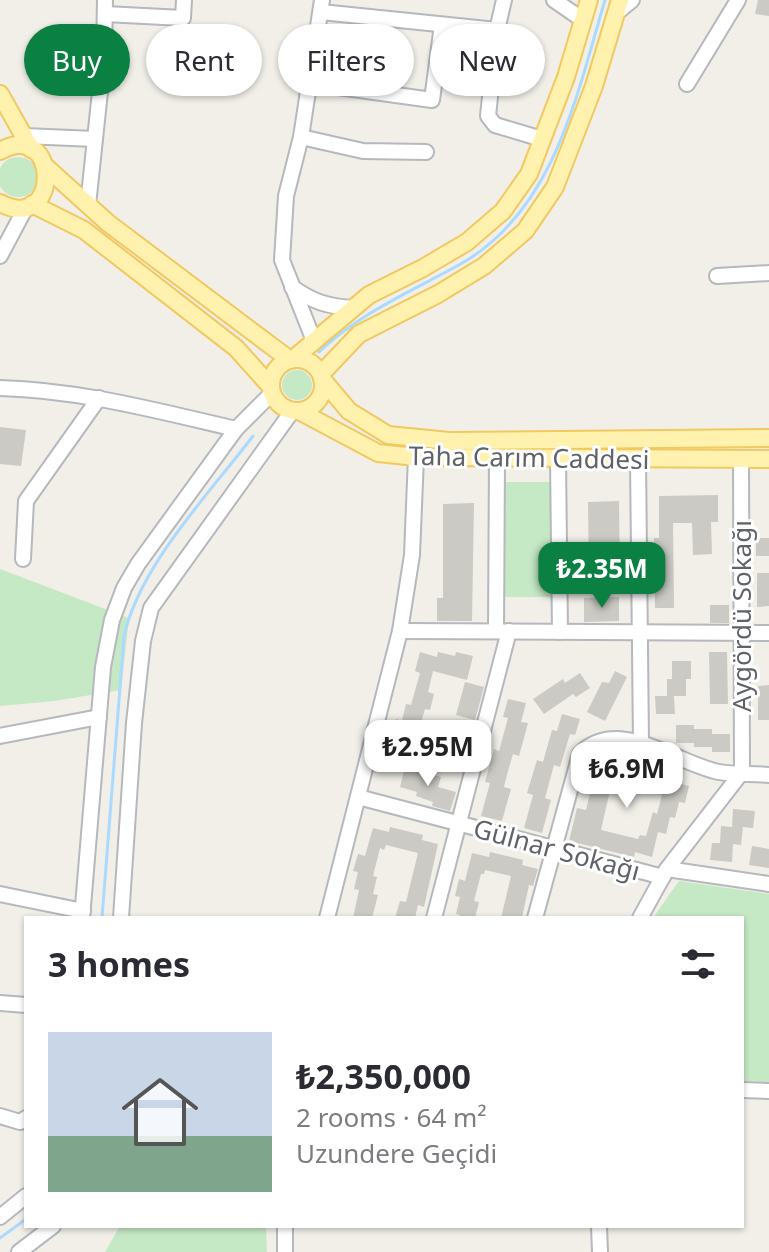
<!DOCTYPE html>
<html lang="en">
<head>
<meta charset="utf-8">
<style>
  body { margin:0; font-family:"Noto Sans",sans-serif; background:#f7f7f7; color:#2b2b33; height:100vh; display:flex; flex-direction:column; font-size:30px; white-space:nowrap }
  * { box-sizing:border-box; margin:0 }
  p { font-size:26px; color:#7c7c81 }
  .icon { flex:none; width:44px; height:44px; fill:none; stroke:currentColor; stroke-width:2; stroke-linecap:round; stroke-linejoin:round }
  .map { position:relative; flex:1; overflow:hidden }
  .side { position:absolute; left:24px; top:916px; width:720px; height:312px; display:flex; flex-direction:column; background:#fff; border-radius:0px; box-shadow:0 2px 6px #0004 }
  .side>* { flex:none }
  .top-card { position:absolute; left:24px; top:24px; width:722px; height:72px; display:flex; gap:16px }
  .price { position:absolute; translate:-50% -68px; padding:0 18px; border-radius:16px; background:#fff; color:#222; font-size:26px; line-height:52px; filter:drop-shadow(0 2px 4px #0008) }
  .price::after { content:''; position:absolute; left:50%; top:48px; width:24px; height:18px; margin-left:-12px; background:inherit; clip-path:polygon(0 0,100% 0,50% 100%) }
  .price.on { background:#0b8043; color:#fff }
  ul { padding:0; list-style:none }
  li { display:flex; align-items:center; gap:24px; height:200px; padding:0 24px }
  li+li { border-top:2px solid #e1e1e2 }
  li span { display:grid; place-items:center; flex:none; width:224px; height:160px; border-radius:0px; color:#555 }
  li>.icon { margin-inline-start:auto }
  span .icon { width:96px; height:96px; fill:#fffc; stroke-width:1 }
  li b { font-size:34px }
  h2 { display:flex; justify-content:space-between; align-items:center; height:96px; padding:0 24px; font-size:34px }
  .chip { padding:0 28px; border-radius:36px; background:#fff; box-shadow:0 2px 6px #0004; font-size:28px; line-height:72px }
  .chip.on { background:#0b8043; color:#fff }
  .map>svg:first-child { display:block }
  .green { fill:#c5e8c5 }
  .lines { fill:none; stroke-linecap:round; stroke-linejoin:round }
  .stream { stroke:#aadaff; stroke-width:3 }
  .building { fill:#cccac5 }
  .minor-casing { stroke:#b5b8bc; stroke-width:18 }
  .major-casing { stroke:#f2c960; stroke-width:20 }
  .minor { stroke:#fff; stroke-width:14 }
  .major { stroke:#fff2af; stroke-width:16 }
  .labels { text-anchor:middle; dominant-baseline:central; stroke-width:6; stroke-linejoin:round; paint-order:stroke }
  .street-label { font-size:26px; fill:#5f6368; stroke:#fff }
</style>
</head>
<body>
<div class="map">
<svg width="769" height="1252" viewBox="0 0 769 1252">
  <rect width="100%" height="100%" fill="#f1efe8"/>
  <g class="green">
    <circle cx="18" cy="177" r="20"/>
    <circle cx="297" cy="385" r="15"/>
    <path d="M499 482H551L552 597H501Z"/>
    <path d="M0 569 129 618 121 690 54 701 0 706Z"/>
    <path d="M679 881 769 894V1082L742 1081V918H653Z"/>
    <path d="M120 1226H266L267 1252H105Z"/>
  </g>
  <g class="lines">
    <g class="stream">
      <path d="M319 352C362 311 413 291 464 262 555 208 577 94 605 0"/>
      <path d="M102 918 124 636C140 565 209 494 253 436"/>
      <path d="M0 1238 26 1219"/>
    </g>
  </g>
  <g class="building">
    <path d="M758 0H769V16L755 14Z"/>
    <path d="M0 427 26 430 21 466 0 464Z"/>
    <path d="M718 495V522H711L712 554 693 555 692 523H673L674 608H655L654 538H659V496Z"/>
    <path d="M619 501 620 580H589L588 502Z"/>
    <path d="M474 503 472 621H437V598H443V504Z"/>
    <rect x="756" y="538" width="13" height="18"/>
    <path d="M757 573H769V606L757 607Z"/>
    <path d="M619 597V621L584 622V598Z"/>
    <rect x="710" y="605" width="19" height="18"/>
    <path d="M420 652 437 657 438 652 455 656 456 652 473 656 467 680 433 671 428 692 434 694 430 710 425 709 420 726 415 724 406 758 387 753 396 719 402 721 406 704 411 705 420 673 415 671Z"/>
    <path d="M709 652H727L728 704H710Z"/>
    <path d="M672 661H691V679H686V696H674L675 714H656L655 696H667V679H672Z"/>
    <path d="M615 671 627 677 605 721 587 712 602 682 609 683Z"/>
    <path d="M580 673 590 688 576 697 573 694 544 714 533 699 563 679 565 683Z"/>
    <path d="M465 682 484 687 475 720 456 715Z"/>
    <path d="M769 685V720H758V686Z"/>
    <path d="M508 699 526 703 521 722 528 723 519 756 513 754 508 771 504 787 511 789 502 821 481 816 490 783 485 782 494 749 499 751 508 718 503 717Z"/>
    <path d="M562 714 580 719 575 735 570 734 560 767 554 765 545 798 551 800 542 833 524 828 533 795 527 793 537 760 543 762 552 730 557 731Z"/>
    <path d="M676 725H694V729H712V734H730V752H712V747H694V743H676Z"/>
    <path d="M445 733 463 738 454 772 436 767Z"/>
    <path d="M611 756 646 765 645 771 662 775 661 779 689 786 685 803 679 802 675 818 670 817 666 834 658 832 652 857 635 852 634 857 569 841 577 808 586 810 594 777 612 781 601 830 638 839 640 835 646 836 653 812 657 814 662 795 640 789 641 784 606 775Z"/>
    <path d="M405 767 441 777 438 787 456 792 450 811 432 806 433 802 416 796 417 792 400 787Z"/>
    <path d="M733 809 755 811 753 828 743 827 741 845 733 844 732 862 710 860 712 843H720L721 826 732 827Z"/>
    <path d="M390 827 423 835 422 840 438 844 424 907 418 905 415 918H395L400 901 406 902 418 853 386 845 384 850 380 848 373 876 377 877 373 894 378 895 372 918H353L359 890 354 889 358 872 353 871 358 854 365 856 373 828 389 832Z"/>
    <path d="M752 846 769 849V868L749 865Z"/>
    <path d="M490 852 523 860 522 865 538 869 533 886 529 885 522 918H501L511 876 485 870 484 874H481L474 901 479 902 475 918H459L460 915 456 914 460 897 455 896 459 879 465 881 472 853 489 857Z"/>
  </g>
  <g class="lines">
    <defs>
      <g id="minor">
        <path d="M504 0 497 30 488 116 495 125 542 139"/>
        <path d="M554 0 583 20"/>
        <path d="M321 12 497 30"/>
        <path d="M105 14 183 18 184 0"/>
        <path d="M615 14 632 0"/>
        <path d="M309 83 432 100 442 25"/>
        <path d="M687 84 738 0"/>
        <path d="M24 136 95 139"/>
        <path d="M301 137 363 151 426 152"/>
        <path d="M88 205 104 54 105 0"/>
        <path d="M0 256 26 207"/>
        <path d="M717 276 769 273"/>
        <path d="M292 287C313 302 329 307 354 308"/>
        <path d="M314 341 282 260 286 196 301 137 322 0"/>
        <path d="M0 388C80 390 158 411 236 429"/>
        <path d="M558 459 560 632"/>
        <path d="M638 459 641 743"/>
        <path d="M741 459 742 772"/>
        <path d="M23 559 26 501 99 398"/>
        <path d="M400 631 769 633"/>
        <path d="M496 631 497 458"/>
        <path d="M0 736 99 717"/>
        <path d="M358 797 663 877"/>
        <path d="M667 869 769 884"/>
        <path d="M0 894 83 911"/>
        <path d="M82 918 103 667 112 620 124 588 138 564 236 429 272 393"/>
        <path d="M121 918 134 723 143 641 151 608 293 410"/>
        <path d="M327 918 400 631 412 555 416 457"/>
        <path d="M434 918 509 631"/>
        <path d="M535 918 580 754C618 715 677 764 719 772 735 775 753 773 769 775"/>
        <path d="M640 918 667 869 742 772"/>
        <path d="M0 1003 26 1005"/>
        <path d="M742 1090 769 1091"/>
        <path d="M0 1116 20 1122 26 1118"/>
        <path d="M0 1217 26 1196"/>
        <path d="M599 1226 600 1252"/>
        <path d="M19 1252 53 1226"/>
        <path d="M285 1252V1226"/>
      </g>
      <g id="major">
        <path d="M0 94 31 149"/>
        <path d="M0 151C60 118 62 235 0 203"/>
        <path d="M46 167 108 223 290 360"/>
        <path d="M32 204 84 230 236 348 271 387"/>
        <path d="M293 359 369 295 423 268 467 242 503 211 529 174 566 77 589 0"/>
        <circle cx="297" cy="385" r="26"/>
        <path d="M321 374 359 334 438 294 484 266 525 231 555 187 594 86 620 0"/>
        <path d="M322 379 349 411 388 435 449 441 769 438"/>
        <path d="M299 411 378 453 416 457 769 459"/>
      </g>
    </defs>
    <use href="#minor" class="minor-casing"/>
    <use href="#major" class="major-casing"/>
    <use href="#minor" class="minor"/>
    <use href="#major" class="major"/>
  </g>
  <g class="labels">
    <g class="street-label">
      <text transform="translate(529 457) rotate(1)">Taha Carım Caddesi</text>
      <text transform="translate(741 616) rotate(-90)">Aygördü Sokağı</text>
      <text transform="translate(557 849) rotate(15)">Gülnar Sokağı</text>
    </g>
  </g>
</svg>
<b class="price on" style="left:602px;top:610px">₺2.35M</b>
<b class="price" style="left:428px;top:788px">₺2.95M</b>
<b class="price" style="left:627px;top:810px">₺6.9M</b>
<div class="top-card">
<a class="chip on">Buy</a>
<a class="chip">Rent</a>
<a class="chip">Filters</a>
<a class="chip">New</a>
</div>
<section class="side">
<h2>3 homes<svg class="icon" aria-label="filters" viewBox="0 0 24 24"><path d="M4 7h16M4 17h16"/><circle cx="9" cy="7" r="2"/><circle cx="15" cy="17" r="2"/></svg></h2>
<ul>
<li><span style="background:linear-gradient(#c9d6e8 65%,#7fa58c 0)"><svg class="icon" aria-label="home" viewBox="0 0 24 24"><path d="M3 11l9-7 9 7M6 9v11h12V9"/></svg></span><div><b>₺2,350,000</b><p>2 rooms · 64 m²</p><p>Uzundere Geçidi</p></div></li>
</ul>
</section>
</div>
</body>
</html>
